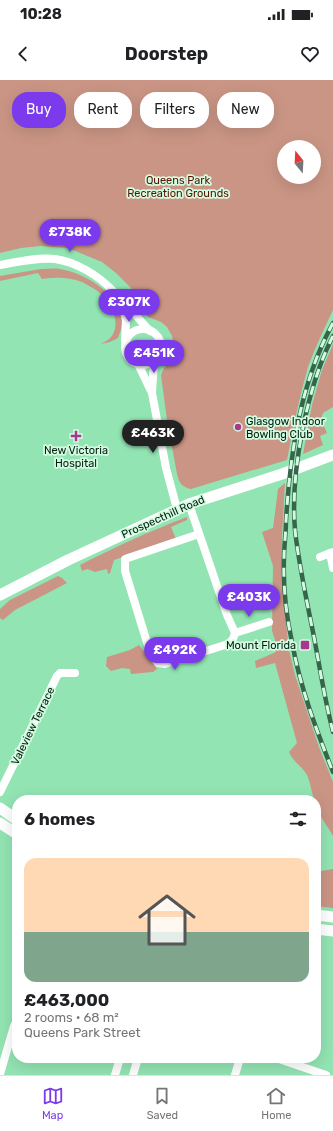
<!DOCTYPE html>
<html lang="en">
<head>
<meta charset="utf-8">
<style>
  body { margin:0; font-family:Rubik,sans-serif; background:#f6f6f6; color:#202124; height:100vh; display:flex; flex-direction:column; font-size:15px; white-space:nowrap }
  * { box-sizing:border-box; margin:0 }
  p { font-size:13px; color:#757577 }
  .icon { flex:none; width:22px; height:22px; fill:none; stroke:currentColor; stroke-width:2; stroke-linecap:round; stroke-linejoin:round }
  .map { position:relative; flex:1; overflow:hidden }
  .panel { position:absolute; left:12px; top:715px; width:309px; height:268px; display:flex; flex-direction:column; background:#fff; border-radius:16px; box-shadow:0 4px 16px #0002 }
  .panel>* { flex:none }
  .hud { position:absolute; left:12px; top:12px; width:309px; height:36px; display:flex; gap:8px }
  .needle { width:26px; rotate:342deg }
  .buttons { position:absolute; left:277px; top:60px; display:grid; gap:8px }
  .buttons a { display:grid; place-items:center; width:44px; height:44px; border-radius:50%; background:#fff; box-shadow:0 4px 16px #0002; font-size:20px }
  .price { position:absolute; translate:-50% -34px; padding:0 9px; border-radius:14px; background:#7c3aed; color:#fff; font-size:13px; line-height:26px; filter:drop-shadow(0 1px 2px #0008) }
  .price::after { content:''; position:absolute; left:50%; top:24px; width:12px; height:9px; margin-left:-6px; background:inherit; clip-path:polygon(0 0,100% 0,50% 100%) }
  .price.current { background:#222; color:#fff }
  ul { padding:0; list-style:none }
  li { display:grid; align-content:center; gap:8px; height:212px; padding:0 12px }
  li+li { border-top:1px solid #e0e0e0 }
  li span { display:grid; place-items:center; height:124px; border-radius:12px; color:#555 }
  li>.icon { margin-inline-start:auto }
  span .icon { width:72px; height:72px; fill:#fffc; stroke-width:1 }
  li b { font-size:17px }
  h2 { display:flex; justify-content:space-between; align-items:center; height:48px; padding:0 12px; font-size:17px }
  .chip { padding:0 14px; border-radius:16px; background:#fff; box-shadow:0 4px 16px #0002; font-size:14px; line-height:36px }
  .chip.current { background:#7c3aed; color:#fff }
  .status { display:flex; justify-content:space-between; align-items:center; height:28px; padding:0 20px; background:#fff; direction:ltr }
  .status svg { height:11px; fill:currentColor }
  header { display:flex; justify-content:space-between; align-items:center; height:52px; padding:0 12px; background:#fff; font-size:18px; font-weight:700 }
  .tab-bar { display:flex; justify-content:space-around; align-items:center; height:56px; border-top:1px solid #e0e0e0; background:#fff; font-size:11px; color:#757577 }
  .tab-bar a { display:grid; justify-items:center; gap:2px }
  .tab-bar .current { color:#7c3aed }
  .map>svg:first-child { display:block }
  .green { fill:#ca9585; fill-rule:evenodd }
  .lines { fill:none; stroke-linecap:round; stroke-linejoin:round }
  .street { stroke:#fff; stroke-width:8 }
  .secondary { stroke:#fff; stroke-width:11 }
  .rail-casing { stroke:#356649; stroke-width:4.5 }
  .rail { stroke:#d4fbe2; stroke-width:3; stroke-dasharray:9; stroke-linecap:butt }
  .poi-dot { fill:#a93792; stroke:#d4fbe2; stroke-width:1.5 }
  .labels { text-anchor:middle; dominant-baseline:central; stroke-width:3.5; stroke-linejoin:round; paint-order:stroke }
  .park-label { font-size:11px; fill:#551502; stroke:#d4fbe2 }
  .poi-label { font-size:11px; fill:#001f0e; stroke:#d4fbe2; text-anchor:start }
  .street-label { font-size:11px; fill:#001f0e; stroke:#d4fbe2 }
</style>
</head>
<body>
<div class="status"><b>10:28</b><svg viewBox="0 0 49 12"><path d="M0 12V9h3v3zM5 12V6h3v6zM10 12V3h3v9zM15 12V0h3v12zM26 1h20v11H26zM47 4h2v5h-2z"/></svg></div>
<header><svg class="icon" aria-label="back" viewBox="0 0 24 24"><path d="M15 5l-7 7 7 7"/></svg>Doorstep<svg class="icon" aria-label="heart" viewBox="0 0 24 24"><path d="M12 20l-8-8c-3-5 5-10 8-4 3-6 11-1 8 4z"/></svg></header>
<div class="map">
<svg width="333" height="995" viewBox="0 0 333 995">
  <rect width="100%" height="100%" fill="#93e4b3"/>
  <g class="green">
    <path d="M0 0H333V230C324 249 315 268 308 287 299 318 293 349 287 380L191 409C182 407 179 403 177 394L167 340 161 295 163 290 171 279 174 265 172 256 167 247 161 242 148 237 143 227 131 208 116 193 102 182 68 168 54 167 41 166 21 168 0 173ZM284 67H314V97H284Z"/>
    <path d="M41 189C47 189 54 188 60 189 85 193 123 215 122 244 122 249 119 254 118 258L110 262 101 264C104 262 109 260 111 257 122 244 111 222 100 213 95 209 88 205 82 202 69 197 55 197 42 199L38 193 0 201V196Z"/>
    <path d="M333 264V327L323 333 321 339 327 353 320 356 323 365 303 374 312 325 322 290Z"/>
    <path d="M285 403 282 457 284 523 289 570 295 595 319 667 333 702V756C327 745 316 733 316 720H314C312 712 310 702 307 695 302 686 293 682 289 672L297 663 275 583 256 588 255 581 276 572 275 567 277 566 272 551 273 486 262 452 273 448 278 409Z"/>
    <path d="M187 437V440L171 447 176 459 114 480 110 493 108 494 107 489 95 492 87 489 82 491 80 485C115 467 150 451 187 437Z"/>
    <path d="M58 496 62 498 67 503 15 530 3 540 0 538V529L10 520Z"/>
    <path d="M139 565 157 589 153 592 131 594 130 589 122 588 111 591 106 586 107 577 130 570Z"/>
    <path d="M333 789V828L316 826V792Z"/>
  </g>
  <g class="lines">
    <g class="street">
      <path d="M0 185C17 182 37 177 55 179 76 182 98 195 113 211 120 218 128 225 134 233 139 239 144 245 150 251"/>
      <path d="M121 220 126 240 125 260"/>
      <circle cx="143" cy="267" r="18"/>
      <path d="M154 281 152 313 166 388 177 429"/>
      <path d="M138 284 151 311"/>
      <path d="M189 424 227 535 235 553 233 559 228 564 165 584 158 583 149 569 125 491V479L199 454"/>
      <path d="M330 473 333 488"/>
      <path d="M320 477 333 472"/>
      <path d="M235 553 269 542"/>
      <path d="M0 712 57 596 60 593H75"/>
      <path d="M276 978 326 995"/>
      <path d="M0 994 14 946 17 941"/>
      <path d="M115 995 120 978"/>
      <path d="M133 995 138 978"/>
      <path d="M235 995 240 978"/>
    </g>
    <g class="secondary">
      <path d="M0 515 68 480 189 424 282 394 333 375"/>
      <path d="M0 728 17 740"/>
      <path d="M0 743 17 754"/>
      <path d="M316 835 333 837"/>
      <path d="M316 849 333 851"/>
    </g>
    <defs>
      <g id="rail">
        <path d="M333 243C300 303 290 374 286 441 286 453 284 466 284 478 283 505 286 535 292 562 300 607 316 649 333 692"/>
        <path d="M333 256C307 307 290 392 295 450 299 486 307 522 314 557 320 589 325 621 333 652"/>
      </g>
    </defs>
    <use href="#rail" class="rail-casing"/>
    <use href="#rail" class="rail"/>
  </g>
  <g class="poi-dot">
    <circle cx="238" cy="347" r="4"/>
    <path d="M74 350h4v4h4v4h-4v4h-4v-4h-4v-4h4z"/>
    <rect x="300" y="560" width="10" height="10" rx="2"/>
  </g>
  <g class="labels">
    <g class="park-label">
      <text x="178" y="100">Queens Park<tspan x="178" dy="13">Recreation Grounds</tspan></text>
    </g>
    <g class="poi-label">
      <text x="246" y="341">Glasgow Indoor<tspan x="246" dy="13">Bowling Club</tspan></text>
      <text x="76" y="370" text-anchor="middle">New Victoria<tspan x="76" dy="13">Hospital</tspan></text>
      <text x="296" y="565" text-anchor="end">Mount Florida</text>
    </g>
    <g class="street-label">
      <text transform="translate(163 437) rotate(-24)">Prospecthill Road</text>
      <text transform="translate(33 646) rotate(-64)">Valeview Terrace</text>
    </g>
  </g>
</svg>
<div class="buttons">
<a><svg class="needle" viewBox="-14 -14 28 28"><path d="M0-13l5 13h-10z" fill="#e53935"/><path d="M0 13l5-13h-10z" fill="#757577"/></svg></a>
</div>
<b class="price" style="left:70px;top:173px">£738K</b>
<b class="price" style="left:129px;top:243px">£307K</b>
<b class="price" style="left:154px;top:294px">£451K</b>
<b class="price current" style="left:153px;top:374px">£463K</b>
<b class="price" style="left:249px;top:538px">£403K</b>
<b class="price" style="left:175px;top:591px">£492K</b>
<div class="hud">
<a class="chip current">Buy</a>
<a class="chip">Rent</a>
<a class="chip">Filters</a>
<a class="chip">New</a>
</div>
<section class="panel">
<h2>6 homes<svg class="icon" aria-label="filters" viewBox="0 0 24 24"><path d="M4 7h16M4 17h16"/><circle cx="9" cy="7" r="2"/><circle cx="15" cy="17" r="2"/></svg></h2>
<ul>
<li><span style="background:linear-gradient(#ffd9b3 60%,#7fa58c 0)"><svg class="icon" aria-label="home" viewBox="0 0 24 24"><path d="M3 11l9-7 9 7M6 9v11h12V9"/></svg></span><div><b>£463,000</b><p>2 rooms · 68 m²</p><p>Queens Park Street</p></div></li>
</ul>
</section>
</div>
<nav class="tab-bar">
<a class="current"><svg class="icon" aria-label="map" viewBox="0 0 24 24"><path d="M3 6l6-2 6 2 6-2v14l-6 2-6-2-6 2zM9 4v14M15 6v14"/></svg>Map</a>
<a><svg class="icon" aria-label="saved" viewBox="0 0 24 24"><path d="M7 4h10v16l-5-4-5 4z"/></svg>Saved</a>
<a><svg class="icon" aria-label="home" viewBox="0 0 24 24"><path d="M3 11l9-7 9 7M6 9v11h12V9"/></svg>Home</a>
</nav>
</body>
</html>
